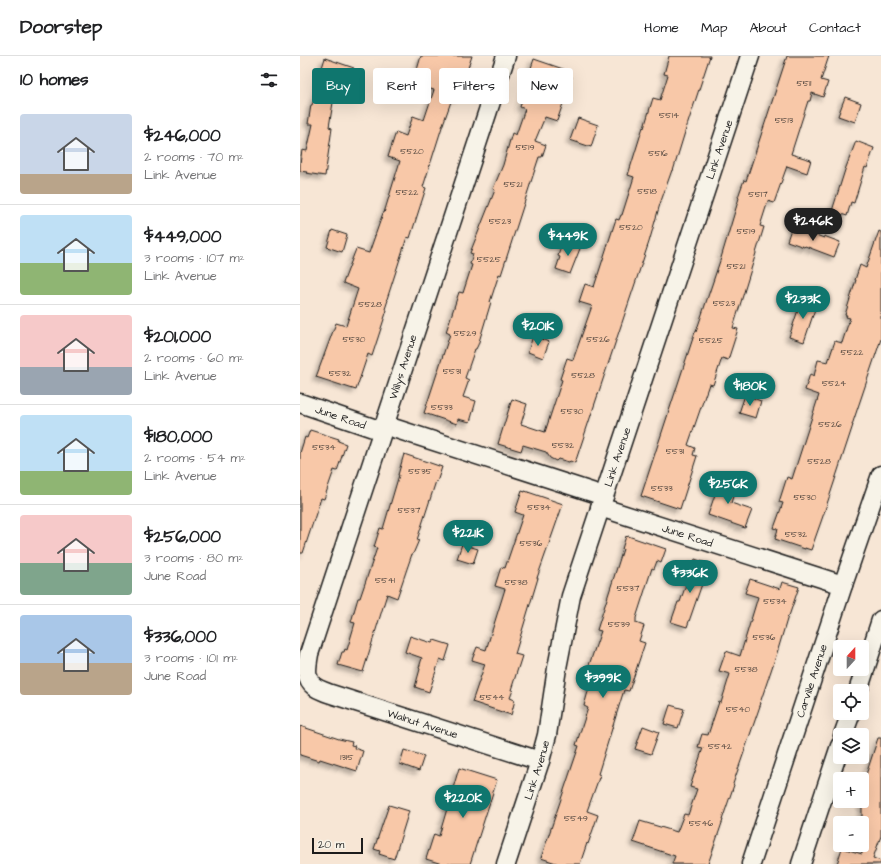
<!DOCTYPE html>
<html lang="en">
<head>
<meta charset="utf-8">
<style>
  body { margin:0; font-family:"Architects Daughter",sans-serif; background:#f2f2f2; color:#202124; height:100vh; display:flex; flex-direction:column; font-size:15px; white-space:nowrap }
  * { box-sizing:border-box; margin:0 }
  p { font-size:13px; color:#757577 }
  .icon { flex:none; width:22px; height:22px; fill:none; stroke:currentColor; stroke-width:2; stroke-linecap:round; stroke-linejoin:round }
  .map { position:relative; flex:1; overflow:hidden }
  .sheet { display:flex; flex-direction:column; background:#fff; width:300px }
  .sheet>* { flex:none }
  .hud { position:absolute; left:12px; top:12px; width:380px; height:36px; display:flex; gap:8px }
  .needle { width:26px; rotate:21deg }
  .fabs { position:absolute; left:533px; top:584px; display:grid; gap:8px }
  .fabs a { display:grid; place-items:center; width:36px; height:36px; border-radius:4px; background:#fff; box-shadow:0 4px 16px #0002; font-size:20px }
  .scale { position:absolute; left:12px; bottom:10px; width:51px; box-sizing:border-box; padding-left:4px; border:2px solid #1c1c1c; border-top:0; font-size:11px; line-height:14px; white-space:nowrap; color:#1c1c1c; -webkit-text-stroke:3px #f7f3e8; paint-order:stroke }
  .price { position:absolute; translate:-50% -34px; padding:0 9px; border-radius:14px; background:#0f766e; color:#fff; font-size:13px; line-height:26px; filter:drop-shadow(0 1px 2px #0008) }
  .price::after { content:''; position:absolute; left:50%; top:24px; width:12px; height:9px; margin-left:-6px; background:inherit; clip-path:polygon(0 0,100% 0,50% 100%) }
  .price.on { background:#222; color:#fff }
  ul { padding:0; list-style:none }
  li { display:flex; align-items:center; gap:12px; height:100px; padding:0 20px }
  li+li { border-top:1px solid #e0e0e0 }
  li span { display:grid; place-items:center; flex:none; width:112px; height:80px; border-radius:4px; color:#555 }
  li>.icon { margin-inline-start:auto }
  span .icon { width:48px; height:48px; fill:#fffc; stroke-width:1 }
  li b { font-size:17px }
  h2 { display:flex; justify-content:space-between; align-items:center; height:48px; padding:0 20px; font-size:17px }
  .chip { padding:0 14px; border-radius:4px; background:#fff; box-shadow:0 4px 16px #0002; font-size:14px; line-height:36px }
  .chip.on { background:#0f766e; color:#fff }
  header { display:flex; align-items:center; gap:24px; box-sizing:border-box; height:56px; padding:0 20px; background:#fff; border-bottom:1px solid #e0e0e0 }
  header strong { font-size:19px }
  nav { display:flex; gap:22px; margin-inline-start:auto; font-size:14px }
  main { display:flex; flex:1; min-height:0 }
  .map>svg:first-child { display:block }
  .building { fill:#f8c8a8; stroke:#1c1c1c; filter:url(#shadow) }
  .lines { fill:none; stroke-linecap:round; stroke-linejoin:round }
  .minor-casing { stroke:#1c1c1c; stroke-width:21 }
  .minor { stroke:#f7f3e8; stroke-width:18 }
  .labels { text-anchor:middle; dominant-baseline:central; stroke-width:4; stroke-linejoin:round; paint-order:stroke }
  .number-label { font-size:9px; fill:#53473f }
  .street-label { font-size:11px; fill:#1c1c1c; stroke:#f7f3e8 }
</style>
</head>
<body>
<header>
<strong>Doorstep</strong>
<nav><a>Home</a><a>Map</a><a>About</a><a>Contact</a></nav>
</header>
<main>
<section class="sheet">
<h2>10 homes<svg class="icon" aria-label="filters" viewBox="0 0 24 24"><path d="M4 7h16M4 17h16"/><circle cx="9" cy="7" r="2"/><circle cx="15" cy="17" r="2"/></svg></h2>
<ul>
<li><span style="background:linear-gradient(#c9d6e8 75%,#b9a48a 0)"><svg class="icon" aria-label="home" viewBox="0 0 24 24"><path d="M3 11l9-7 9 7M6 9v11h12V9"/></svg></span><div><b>$246,000</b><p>2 rooms · 70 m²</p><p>Link Avenue</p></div></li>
<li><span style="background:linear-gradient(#bfe0f5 60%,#8fb573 0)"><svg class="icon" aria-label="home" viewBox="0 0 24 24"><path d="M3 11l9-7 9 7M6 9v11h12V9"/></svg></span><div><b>$449,000</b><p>3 rooms · 107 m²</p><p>Link Avenue</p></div></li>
<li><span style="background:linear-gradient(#f6c9c9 65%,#9aa5b1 0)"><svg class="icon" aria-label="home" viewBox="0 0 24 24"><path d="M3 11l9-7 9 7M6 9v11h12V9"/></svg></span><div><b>$201,000</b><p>2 rooms · 60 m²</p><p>Link Avenue</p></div></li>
<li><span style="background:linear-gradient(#bfe0f5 70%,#8fb573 0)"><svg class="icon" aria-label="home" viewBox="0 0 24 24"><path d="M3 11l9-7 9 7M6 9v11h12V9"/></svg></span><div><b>$180,000</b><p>2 rooms · 54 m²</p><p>Link Avenue</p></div></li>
<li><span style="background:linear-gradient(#f6c9c9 60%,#7fa58c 0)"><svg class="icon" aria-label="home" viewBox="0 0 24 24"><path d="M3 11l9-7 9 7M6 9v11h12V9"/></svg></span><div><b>$256,000</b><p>3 rooms · 80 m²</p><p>June Road</p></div></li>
<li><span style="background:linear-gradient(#a9c7e8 60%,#b9a48a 0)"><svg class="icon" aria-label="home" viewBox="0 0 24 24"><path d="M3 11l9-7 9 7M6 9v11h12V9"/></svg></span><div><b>$336,000</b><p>3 rooms · 101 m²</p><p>June Road</p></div></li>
</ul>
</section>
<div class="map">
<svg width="581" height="808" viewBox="0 0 581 808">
  <defs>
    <filter id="shadow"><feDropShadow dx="-3.5" dy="3.5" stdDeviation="2" flood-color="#0004"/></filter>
  </defs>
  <rect width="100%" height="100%" fill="#f7e6d5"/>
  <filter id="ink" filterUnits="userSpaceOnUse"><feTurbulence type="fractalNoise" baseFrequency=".025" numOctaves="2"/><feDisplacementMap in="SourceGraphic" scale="8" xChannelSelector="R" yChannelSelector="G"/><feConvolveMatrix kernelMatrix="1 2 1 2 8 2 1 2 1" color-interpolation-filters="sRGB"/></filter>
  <g filter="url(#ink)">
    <g class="building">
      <path d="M121 0H172L158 42 153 40 142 71 123 131 126 132 110 182 107 181 87 243 88 244 85 253 87 254 72 300 68 298 56 334 16 321 36 267 46 270 58 233 43 227 56 193 69 197 83 157H84L100 105 88 101 96 76 106 80 113 60 124 64 134 34 113 28Z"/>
      <path d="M369 0H410L385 76 373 115 372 114 360 148 349 186 275 407 270 405 269 406 258 403 256 405 250 402 246 396 223 389 221 395 198 388 212 343 227 348 221 368 245 376 262 324 260 323 267 302 273 304 292 250 279 246 285 228 294 231 316 163 319 164 321 159H322L334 121 328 119 343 71 344 72 353 42 360 44 368 19 364 18Z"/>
      <path d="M487 0H529L521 24 528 26 523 41 512 37 510 45H508L491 98 511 104 507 117 487 110 474 147 468 145 460 170 464 171 433 272 438 273 428 304 422 302 413 329 409 328 388 389 395 392 393 399 397 400 380 453 341 440 395 276H396L421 202 439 142 438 141 444 124 446 125Z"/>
      <path d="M25 2 54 12 47 32 36 28 29 71 32 72 25 120 6 117 7 116 0 115V108L2 94 7 95 13 68H8L11 49H12L17 35 20 18Z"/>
      <path d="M234 3 266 14 265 19 272 21 257 65 245 61 235 85 246 89 242 101H239L201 219 199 218 190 246H191L178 289 176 293H175L165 322 169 324 163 341 176 345 170 366 158 363 157 368 124 357 150 278 146 276 159 236 163 237 172 209 170 208 173 198 170 197 195 134 193 133 203 109 212 77 216 79 225 53 220 51 229 24H227Z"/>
      <path d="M545 41 561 47 555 66 538 60Z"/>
      <path d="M278 62 298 69 291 91 270 84Z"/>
      <path d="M556 85 574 92 567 112 565 111 554 147 551 146 547 160 532 155 545 114Z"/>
      <path d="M492 170 524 182V180L540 186 534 201 505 190 504 191 487 185Z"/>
      <path d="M32 174 47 179 42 196 27 191Z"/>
      <path d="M579 175 581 176V283L552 369H553L523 460 511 494 505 492V493L475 483 478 473 474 472 483 447 479 446 487 421 492 423 519 339 505 334 510 318 514 320 518 304 528 306 535 285 542 287 550 262 546 261 547 259H545L556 224H555L560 209 566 212Z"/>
      <path d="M263 184 281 190 270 218 256 213 260 201 258 200Z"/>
      <path d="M502 242 517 247 504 286 489 281Z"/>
      <path d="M233 280 249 286 243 302 228 296Z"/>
      <path d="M445 339 461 345 456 362 439 357Z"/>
      <path d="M10 374 39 383 38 385 46 388 37 415 34 414 24 443 21 442 3 497H0V397L5 381 7 382Z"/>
      <path d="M104 398 142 411 137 426 136 425 117 484H119L113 498H112L97 542 87 538 63 616 38 609 42 596H44L45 593 47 594 55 567 51 566 58 542H60L77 492 74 491 80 472 83 473 99 419H98Z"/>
      <path d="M421 421 437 427 431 447 452 454 445 472 408 459Z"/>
      <path d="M222 435 225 436V435L263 448 237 522H238L215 598 222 600 211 634H213L210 642 215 644 211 659 172 646 185 608 172 604 177 591 186 594 205 533 195 530 201 511 205 512 223 459 215 456Z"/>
      <path d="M326 480 327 481 328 480 366 493 361 507 357 505 354 513 352 512 336 562V567L344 570 339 585 345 587 329 635 324 634 298 718 300 719 287 755 298 759 288 788 287 787 280 808H259L241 802 279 690 276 689 288 652 284 650 294 614 288 612 301 575 297 574 323 493H322Z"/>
      <path d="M162 488 178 493 173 508 157 503Z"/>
      <path d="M395 503 409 508 387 571 371 566 378 546H380Z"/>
      <path d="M450 523 480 533 482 526 499 531 489 560H488L477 597 460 647H461L433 728 434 729 422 764H423L408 808H372L375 800 333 786 340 765 377 776 384 758 388 759 397 733 390 731 403 692 398 691 402 678 408 679 419 646 421 647 430 618 419 615 426 595 440 600 458 541 445 537Z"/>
      <path d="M110 580 132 587 134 584 150 589 145 605 140 603 129 636 115 631 120 613 119 612 122 602 105 596Z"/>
      <path d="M370 649 384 653 378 672 364 668Z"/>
      <path d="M0 670 39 683 52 686 51 689 55 690 54 692 63 695 57 715 20 703 19 705 0 699Z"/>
      <path d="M343 670 359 676 351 698 335 693Z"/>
      <path d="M578 682H581V780L573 802 581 805V808H537L542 792 562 798V731Z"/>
      <path d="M104 694 124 700 119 715 100 708Z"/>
      <path d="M159 712 197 724 170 808H142L126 803 134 778 139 780Z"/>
      <path d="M89 749 109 755 94 803 79 798 80 795 74 793Z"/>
    </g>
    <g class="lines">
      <defs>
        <g id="minor">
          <path id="s1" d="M206 0 9 598C7 610 4 623 15 631 19 634 24 635 28 637L240 705"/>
          <path id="s2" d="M0 347 82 375"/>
          <path d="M84 369 304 440"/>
          <path id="s3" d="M300 451 543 529"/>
          <path d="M558 635 581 564"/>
          <path d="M543 679 551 657"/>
          <path id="s4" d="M206 808 240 705 247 679 257 612 271 540 450 0"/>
          <path id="s5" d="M451 808 543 529 581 419"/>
          <path d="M501 808 540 690"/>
        </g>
      </defs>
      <use href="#minor" class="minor-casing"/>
      <use href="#minor" class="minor"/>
    </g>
  </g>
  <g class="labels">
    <g class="number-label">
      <text x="504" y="27">5511</text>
      <text x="369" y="59">5514</text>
      <text x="484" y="64">5513</text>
      <text x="225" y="91">5519</text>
      <text x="112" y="95">5520</text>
      <text x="358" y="97">5516</text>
      <text x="213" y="128">5521</text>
      <text x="347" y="135">5518</text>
      <text x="107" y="136">5522</text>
      <text x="458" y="138">5517</text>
      <text x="200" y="165">5523</text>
      <text x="331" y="171">5520</text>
      <text x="446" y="175">5519</text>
      <text x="189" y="203">5525</text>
      <text x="436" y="210">5521</text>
      <text x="424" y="247">5523</text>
      <text x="70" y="248">5528</text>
      <text x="165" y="277">5529</text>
      <text x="54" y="283">5530</text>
      <text x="298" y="283">5526</text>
      <text x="411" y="284">5525</text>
      <text x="552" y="296">5522</text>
      <text x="152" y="315">5531</text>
      <text x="40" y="317">5532</text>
      <text x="283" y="319">5528</text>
      <text x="534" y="327">5524</text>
      <text x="142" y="351">5533</text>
      <text x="272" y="355">5530</text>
      <text x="530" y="368">5526</text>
      <text x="263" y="389">5532</text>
      <text x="24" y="391">5534</text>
      <text x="375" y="395">5531</text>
      <text x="519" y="405">5528</text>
      <text x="120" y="415">5535</text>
      <text x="362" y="432">5533</text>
      <text x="505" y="441">5530</text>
      <text x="239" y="451">5534</text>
      <text x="109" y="454">5537</text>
      <text x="496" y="478">5532</text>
      <text x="231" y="487">5536</text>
      <text x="85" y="524">5541</text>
      <text x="216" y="526">5538</text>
      <text x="328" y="532">5537</text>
      <text x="475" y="545">5534</text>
      <text x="319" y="568">5539</text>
      <text x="464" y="581">5536</text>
      <text x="446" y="613">5538</text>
      <text x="192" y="641">5544</text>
      <text x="438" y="653">5540</text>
      <text x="420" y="690">5542</text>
      <text x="47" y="701">1315</text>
      <text x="276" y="762">5549</text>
      <text x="401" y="767">5546</text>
    </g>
    <g class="street-label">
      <text stroke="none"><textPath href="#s4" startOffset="747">Link Avenue</textPath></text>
      <text transform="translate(103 311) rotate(-72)">Willys Avenue</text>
      <text stroke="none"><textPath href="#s2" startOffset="43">June Road</textPath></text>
      <text stroke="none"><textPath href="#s4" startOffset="423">Link Avenue</textPath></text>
      <text stroke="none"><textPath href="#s3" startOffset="92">June Road</textPath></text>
      <text stroke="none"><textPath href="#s5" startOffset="193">Carville Avenue</textPath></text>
      <text stroke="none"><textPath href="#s1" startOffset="779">Walnut Avenue</textPath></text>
      <text stroke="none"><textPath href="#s4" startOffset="99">Link Avenue</textPath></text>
    </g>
  </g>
</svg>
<div class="fabs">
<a><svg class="needle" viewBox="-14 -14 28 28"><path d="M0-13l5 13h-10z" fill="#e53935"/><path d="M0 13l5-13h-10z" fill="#757577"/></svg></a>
<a><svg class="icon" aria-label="locate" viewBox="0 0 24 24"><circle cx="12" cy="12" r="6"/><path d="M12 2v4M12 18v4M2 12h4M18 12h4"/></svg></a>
<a><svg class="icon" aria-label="layers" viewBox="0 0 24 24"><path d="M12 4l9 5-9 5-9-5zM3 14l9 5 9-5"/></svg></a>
<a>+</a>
<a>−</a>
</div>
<div class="scale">20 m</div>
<b class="price on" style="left:513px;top:186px">$246K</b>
<b class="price" style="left:268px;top:201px">$449K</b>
<b class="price" style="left:503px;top:264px">$233K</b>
<b class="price" style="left:238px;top:291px">$201K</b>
<b class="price" style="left:450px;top:351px">$180K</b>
<b class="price" style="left:428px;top:449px">$256K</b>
<b class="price" style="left:168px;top:498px">$221K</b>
<b class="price" style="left:390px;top:538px">$336K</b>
<b class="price" style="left:303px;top:643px">$399K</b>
<b class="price" style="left:163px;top:763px">$220K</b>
<div class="hud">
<a class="chip on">Buy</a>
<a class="chip">Rent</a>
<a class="chip">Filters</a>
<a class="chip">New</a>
</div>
</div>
</main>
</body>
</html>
